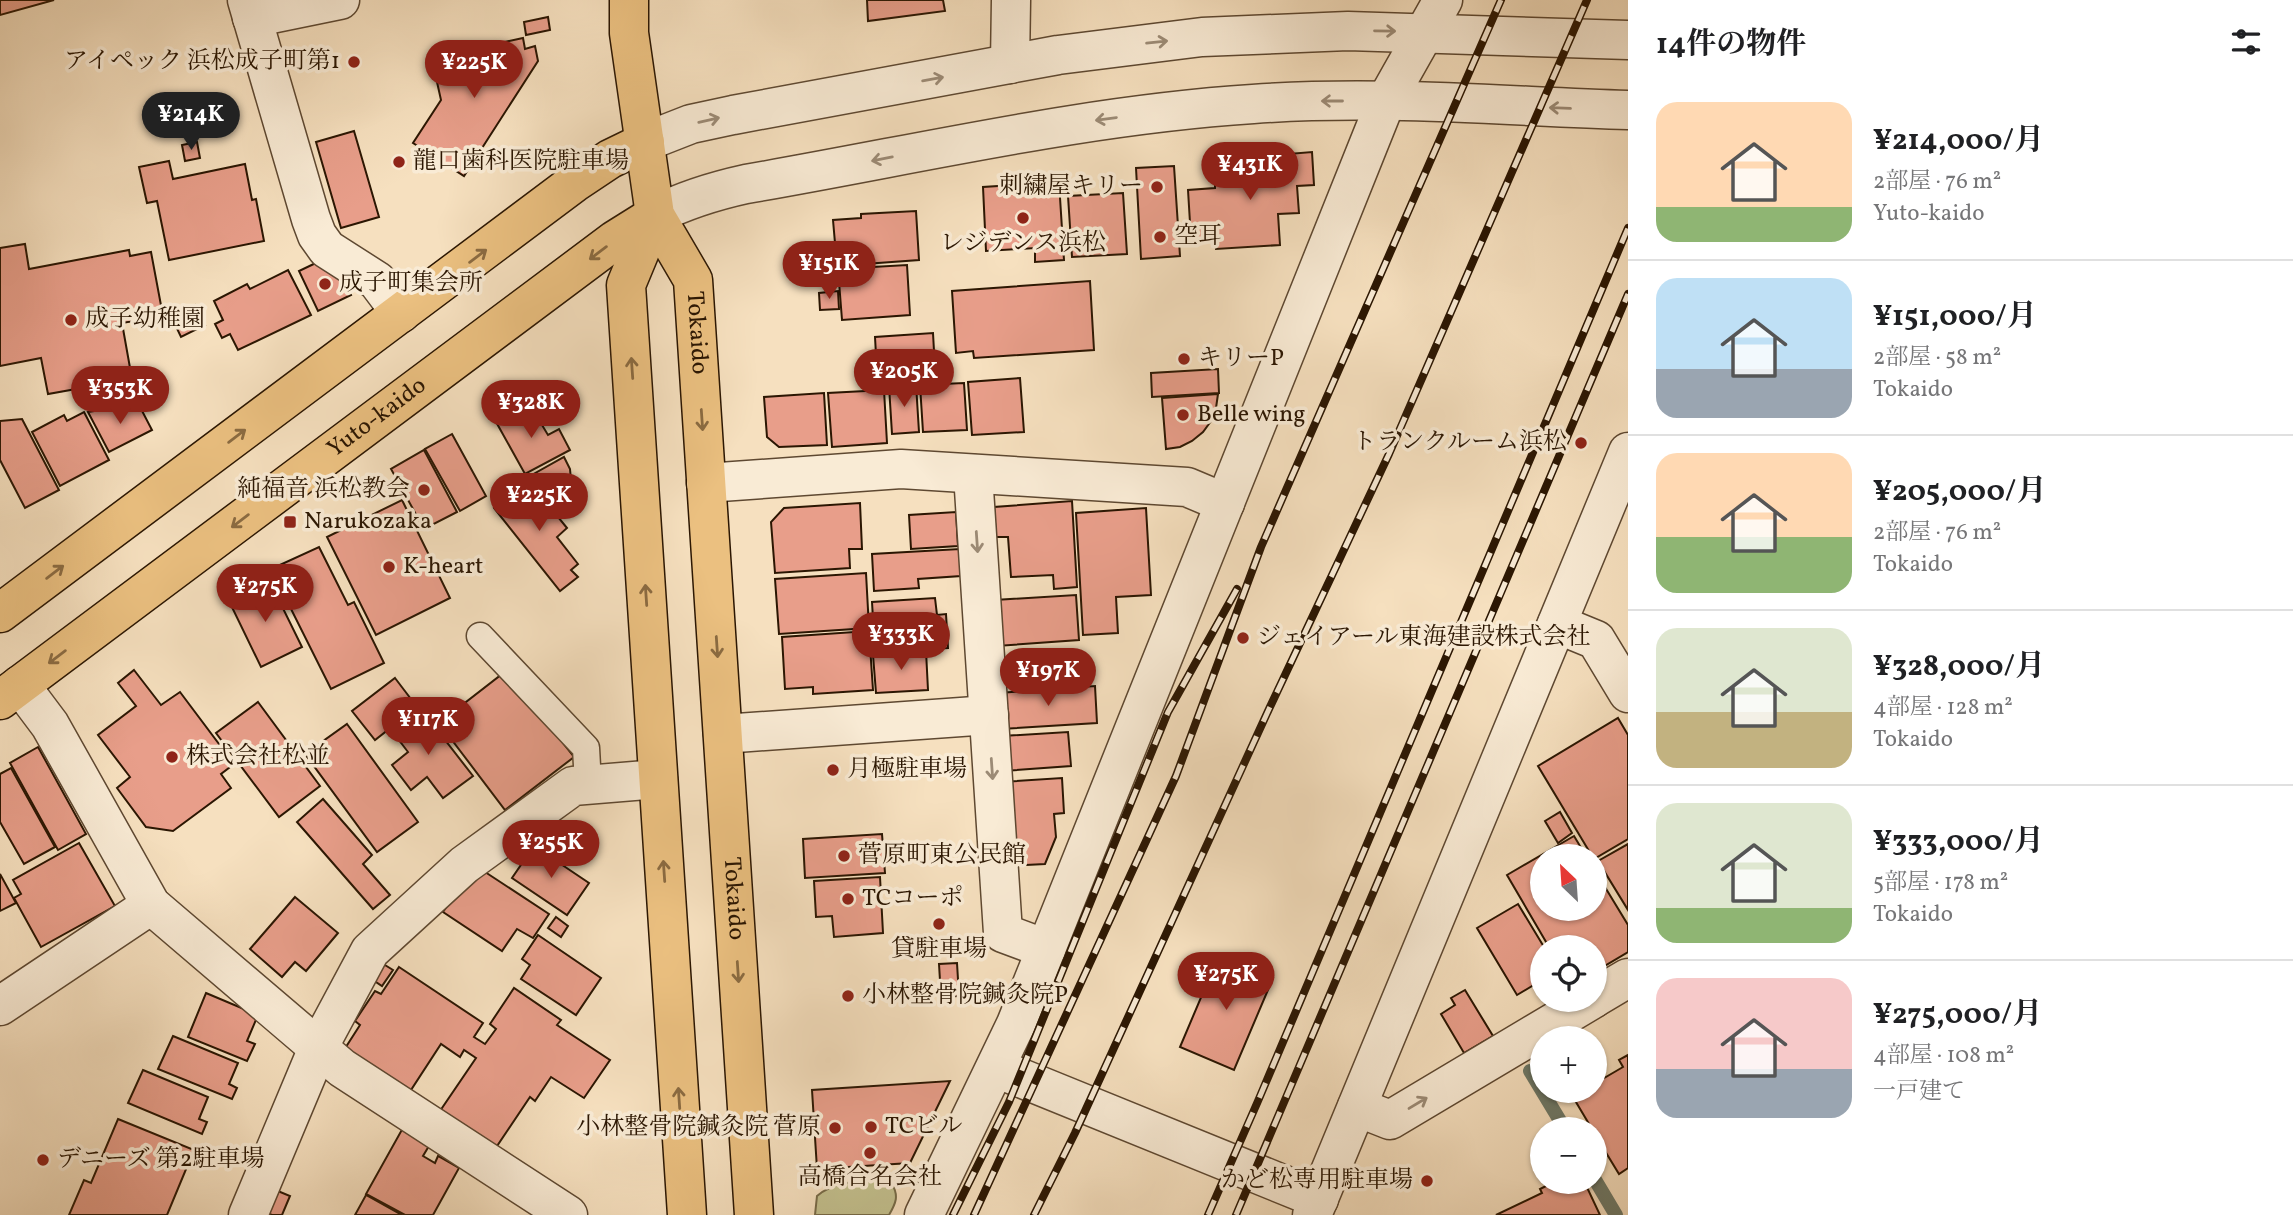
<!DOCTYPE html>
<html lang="ja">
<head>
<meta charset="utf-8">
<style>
  body { margin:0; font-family:Vollkorn,"Noto Serif JP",serif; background:#f2f2f2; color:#202124; height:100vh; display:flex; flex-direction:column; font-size:26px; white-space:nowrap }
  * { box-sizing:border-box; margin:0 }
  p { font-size:23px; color:#757577 }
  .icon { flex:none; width:38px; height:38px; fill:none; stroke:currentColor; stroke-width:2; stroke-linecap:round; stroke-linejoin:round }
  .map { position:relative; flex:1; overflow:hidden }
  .drawer { display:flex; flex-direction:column; background:#fff; width:665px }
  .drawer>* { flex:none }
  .needle { width:46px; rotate:335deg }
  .fabs { position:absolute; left:1530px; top:844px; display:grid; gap:14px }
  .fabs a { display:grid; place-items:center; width:77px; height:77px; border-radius:50%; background:#fff; box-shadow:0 2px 5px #0004; font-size:35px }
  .price { position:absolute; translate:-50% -60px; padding:0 16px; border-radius:24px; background:#8f2418; color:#fff; font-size:23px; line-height:46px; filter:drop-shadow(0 2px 4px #0008) }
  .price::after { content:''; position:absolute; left:50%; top:42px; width:21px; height:16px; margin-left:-10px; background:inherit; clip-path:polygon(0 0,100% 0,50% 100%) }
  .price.on { background:#222; color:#fff }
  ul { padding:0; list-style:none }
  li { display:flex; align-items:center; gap:21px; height:175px; padding:0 28px }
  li+li { border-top:2px solid #e0e0e0 }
  li span { display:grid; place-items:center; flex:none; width:196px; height:140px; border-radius:21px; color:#555 }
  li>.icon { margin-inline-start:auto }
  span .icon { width:84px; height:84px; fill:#fffc; stroke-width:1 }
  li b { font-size:30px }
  h2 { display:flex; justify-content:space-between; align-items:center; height:84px; padding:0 28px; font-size:30px }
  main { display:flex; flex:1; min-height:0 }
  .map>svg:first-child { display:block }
  .green { fill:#c3c08e; stroke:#776b48; stroke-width:2 }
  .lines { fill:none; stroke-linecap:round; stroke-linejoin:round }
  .stream { stroke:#6f7a69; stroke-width:14 }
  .building { fill:#e89e8a; stroke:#2b1602; stroke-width:2 }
  .service-casing { stroke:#5e4831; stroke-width:29 }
  .minor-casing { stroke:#5e4831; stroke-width:41 }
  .tertiary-casing { stroke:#5e4831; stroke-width:41 }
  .primary-casing { stroke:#2b1602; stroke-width:41 }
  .trunk-casing { stroke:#2b1602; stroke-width:41 }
  .service { stroke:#f9ebd5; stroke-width:26 }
  .minor { stroke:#f9ebd5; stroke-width:38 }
  .tertiary { stroke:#f9ebd5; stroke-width:38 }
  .primary { stroke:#ebc080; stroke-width:38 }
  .trunk { stroke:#ebc080; stroke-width:38 }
  .rail-casing { stroke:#2b1602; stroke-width:8 }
  .rail { stroke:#f9ebd5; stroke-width:5; stroke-dasharray:16; stroke-linecap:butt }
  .oneway { stroke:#9c8b76 }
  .oneway2 { stroke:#8b6b41 }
  .poi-dot { fill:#8f2418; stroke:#f9ebd5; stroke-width:2.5 }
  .labels { text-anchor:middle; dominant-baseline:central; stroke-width:7; stroke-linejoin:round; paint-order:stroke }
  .poi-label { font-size:24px; fill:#2b1602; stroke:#f9ebd5; text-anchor:start }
  .street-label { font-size:24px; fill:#2b1602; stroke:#f9ebd5 }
</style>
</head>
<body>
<main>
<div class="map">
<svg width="1628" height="1215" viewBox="0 0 1628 1215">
  <rect width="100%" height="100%" fill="#f6e0bf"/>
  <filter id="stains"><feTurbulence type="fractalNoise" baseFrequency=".00286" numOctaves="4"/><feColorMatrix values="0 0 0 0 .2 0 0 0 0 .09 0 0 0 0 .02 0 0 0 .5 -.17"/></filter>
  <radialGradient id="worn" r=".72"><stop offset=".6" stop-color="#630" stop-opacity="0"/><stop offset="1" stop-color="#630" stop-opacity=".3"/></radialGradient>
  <path class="green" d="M882 1181 892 1184C899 1196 896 1203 889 1215H815L817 1196C835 1180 859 1182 882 1181Z"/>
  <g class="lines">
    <g class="stream">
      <path d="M1530 1071 1565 1129"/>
      <path d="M1594 1178 1616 1215"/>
    </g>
  </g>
  <g class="building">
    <path d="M0 0H54L0 15Z"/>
    <path d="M867 0H943L945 11 868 21Z"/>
    <path d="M548 17 550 30 526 35 524 22Z"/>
    <path d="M523 38 525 49 535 46 538 61 464 176 413 143 441 100 435 73 448 54Z"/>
    <path d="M354 131 379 217 341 228 316 142Z"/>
    <path d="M197 142 200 158 185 161 182 145Z"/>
    <path d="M1312 152 1314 185 1297 186 1299 213 1278 214 1280 245 1216 249 1215 238 1191 239 1188 190 1215 188V175L1251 173 1250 157Z"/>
    <path d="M169 161 173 179 245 164 252 200 256 199 264 241 169 260 157 201 147 203 139 167Z"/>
    <path d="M1174 166 1180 256 1141 259 1136 168Z"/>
    <path d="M1059 182 1064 260 1035 262V248L986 251 983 187Z"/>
    <path d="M1123 193 1127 254 1072 257 1068 196Z"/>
    <path d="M916 211 919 260 837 266 833 220 861 218V214Z"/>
    <path d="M25 244 29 269 129 250 130 256 151 252 163 316 122 323 132 379 48 394 41 358 0 366V248Z"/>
    <path d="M320 261 340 273 351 295 318 311 299 271Z"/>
    <path d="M907 265 910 315 842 320 838 269Z"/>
    <path d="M288 270 311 315 238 350 230 334 222 338 215 324 223 320 214 301 247 284 250 289Z"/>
    <path d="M1090 281 1094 350 974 358 973 351 956 353 952 291Z"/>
    <path d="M838 291 839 309 820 310 819 293Z"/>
    <path d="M195 305 205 325 181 337 171 316Z"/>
    <path d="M933 333 934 351 876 355 875 337Z"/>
    <path d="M1218 369 1219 393 1152 397 1151 373Z"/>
    <path d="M1020 378 1024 432 972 435 968 382Z"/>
    <path d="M964 383 967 430 923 432 920 385Z"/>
    <path d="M916 384 919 432 892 434 889 386Z"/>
    <path d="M884 390 887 443 832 447 828 393Z"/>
    <path d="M824 393 827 445 779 447 767 437 764 397Z"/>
    <path d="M1218 394 1216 408 1211 421 1203 432 1192 441 1180 447 1166 449 1162 398Z"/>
    <path d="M139 405 152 430 109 452 88 412 119 407 123 413Z"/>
    <path d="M512 410 517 419 533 410 548 435 559 429 570 450 525 474 495 420Z"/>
    <path d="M84 412 109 460 60 486 32 432 64 415 67 421Z"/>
    <path d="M22 419 59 490 25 508 0 460V421Z"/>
    <path d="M452 434 486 496 460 511 425 449Z"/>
    <path d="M424 450 457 512 424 529 391 469Z"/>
    <path d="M564 457 570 469 572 492 554 506 530 476Z"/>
    <path d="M528 480 567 528 557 537 578 564 571 570 578 577 560 591 494 508Z"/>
    <path d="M402 500 450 598 376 635 327 537Z"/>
    <path d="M1072 501 1077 587 1054 589 1053 575 1011 577 1008 537H996L994 507Z"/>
    <path d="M860 503 862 549H849L850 568 775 573 771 522 784 508Z"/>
    <path d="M1146 508 1151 595 1116 597 1118 633 1083 635 1076 513Z"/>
    <path d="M956 512 958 546 911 549 909 515Z"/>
    <path d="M319 547 348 605 354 602 384 663 331 689 271 569Z"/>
    <path d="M960 549 961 576 918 579 919 588 874 591 872 554Z"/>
    <path d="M866 573 869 628 779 634 775 579Z"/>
    <path d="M270 582 302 647 261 667 229 601Z"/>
    <path d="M1076 595 1079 640 997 646 995 600Z"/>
    <path d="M935 598 937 615 946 614 948 648 875 652 872 602Z"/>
    <path d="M869 631 873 690 813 694V687L785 689 782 637Z"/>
    <path d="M926 651 928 690 876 693 873 655Z"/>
    <path d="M134 670 161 705 180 692 234 764 221 774 231 788 173 831 146 827 117 788 130 777 98 735 136 706 118 683Z"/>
    <path d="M506 671 574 757 505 810 439 723Z"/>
    <path d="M395 678 417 707 375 740 352 711Z"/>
    <path d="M1095 686 1097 723 1001 729 999 693Z"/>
    <path d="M258 702 320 786 279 817 216 733Z"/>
    <path d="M421 709 473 776 443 798 427 777 411 790 392 765 408 752 392 731Z"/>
    <path d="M1618 718 1628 735V839L1594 859V856H1592L1538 766Z"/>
    <path d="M347 724 418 822 377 852 305 754Z"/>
    <path d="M1068 732 1071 766 1004 771 1002 736Z"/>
    <path d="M38 747 86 834 58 850 10 763Z"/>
    <path d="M11 768 55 847 24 864 0 822V774Z"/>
    <path d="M1062 778 1064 813 1054 814 1056 837 1045 864 1006 866 1001 782Z"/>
    <path d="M323 799 372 855 363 864 390 895 373 909 297 822Z"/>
    <path d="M1560 812 1572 833 1558 843 1545 821Z"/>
    <path d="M882 834 885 873 805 878 803 839Z"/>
    <path d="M1574 836 1586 856H1542V908H1594V869L1628 925V952L1596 971 1594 947H1549L1507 875Z"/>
    <path d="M79 843 115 906 41 947 14 898 21 894 13 880Z"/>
    <path d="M1628 844V910L1598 861Z"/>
    <path d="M534 846 589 883 567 915 512 878Z"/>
    <path d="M479 868 549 914 533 938 517 929 502 951 443 912 465 879Z"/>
    <path d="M0 874 16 903 0 911Z"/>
    <path d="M880 877 883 933 834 937 832 916 816 917 814 881Z"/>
    <path d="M295 897 338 933 306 971 295 962 282 977 250 949Z"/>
    <path d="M1518 904 1544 947H1542V980L1517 995 1477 928Z"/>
    <path d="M556 917 568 926 561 937 548 928Z"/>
    <path d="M538 935 601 978 576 1015 521 979 530 965 522 959Z"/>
    <path d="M1219 955 1273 978 1234 1070 1180 1047Z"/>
    <path d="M380 962 393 970 382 986 370 978Z"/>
    <path d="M957 963 959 996 941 997 939 964Z"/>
    <path d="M399 967 483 1023 474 1037 485 1044 496 1029 490 1024 514 988 561 1020 557 1025 610 1060 584 1098 551 1077 535 1101 530 1097 495 1149 440 1111 476 1058 464 1050 460 1057 441 1044 409 1093 344 1050 360 1025 355 1021 375 991 381 994Z"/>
    <path d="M1465 990 1493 1036 1464 1053 1441 1014 1455 1005 1451 998Z"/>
    <path d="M206 993 258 1015 247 1041 255 1044 247 1061 188 1037Z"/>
    <path d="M173 1036 238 1063 229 1084 237 1088 232 1099 158 1069Z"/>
    <path d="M1628 1055V1168L1619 1174 1594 1133V1129H1592L1573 1097 1584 1090H1594V1084L1623 1067 1619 1060Z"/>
    <path d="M143 1070 208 1097 199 1119 207 1122 202 1134 128 1103Z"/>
    <path d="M950 1081 910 1163 817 1169 812 1090Z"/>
    <path d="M118 1119 194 1150 167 1215H69L84 1180 91 1183Z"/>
    <path d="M404 1126 432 1141 423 1156 435 1163 438 1156 459 1168 433 1215H405L366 1194Z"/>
    <path d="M1556 1181H1584L1600 1215H1496L1542 1193 1540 1189Z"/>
    <path d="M273 1189 290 1196 282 1215H272L264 1212Z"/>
    <path d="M366 1195 402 1215H355Z"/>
  </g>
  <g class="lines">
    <defs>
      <path id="service" d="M480 636 586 748 588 784"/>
      <g id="minor">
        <path d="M247 0 311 219 317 235 327 249 377 281 401 313"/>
        <path d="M252 18 340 0"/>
        <path d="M1010 64 1011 0"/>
        <path d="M973 474 1003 933 1046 949"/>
        <path d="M706 483 901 469 1187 487 1225 503"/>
        <path d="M1557 624 1596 640 1628 693"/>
        <path d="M20 685 50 725 151 905 342 1068 568 1215"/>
        <path d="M723 734 989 715"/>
        <path d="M1594 998 1628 978"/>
        <path d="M0 1006 151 905"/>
        <path d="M996 1068 1319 1199"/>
        <path d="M1357 1107 1390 1120 1593 999"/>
        <path d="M248 1215 318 1048 370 951 464 865 573 786 658 779"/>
        <path d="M924 1215 1016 1024 1386 101 1443 0"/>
      </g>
      <g id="tertiary">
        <path d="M645 142 691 124 733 115 1058 55 1202 37 1348 31 1628 40"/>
        <path d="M655 215C685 200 714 191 746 184 915 155 1082 115 1253 104 1377 95 1503 106 1628 110"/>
        <path d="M1312 1215 1628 452"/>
      </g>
      <g id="primary">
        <path d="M0 613 574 183 610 159 645 142"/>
        <path id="s1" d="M0 700 615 240 655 215"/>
      </g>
      <g id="trunk">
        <path id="s2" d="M629 0V33L655 215 693 280 754 1215"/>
        <path d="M655 215 626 285 687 1215"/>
      </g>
    </defs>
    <use href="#service" class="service-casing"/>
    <use href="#minor" class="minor-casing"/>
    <use href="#tertiary" class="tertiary-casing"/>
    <use href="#primary" class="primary-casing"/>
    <use href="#trunk" class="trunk-casing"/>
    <use href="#service" class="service"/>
    <use href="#minor" class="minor"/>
    <use href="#tertiary" class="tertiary"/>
    <use href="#primary" class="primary"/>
    <use href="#trunk" class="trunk"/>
    <defs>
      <g id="rail">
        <path d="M953 1215 1009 1102 1168 712 1237 589"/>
        <path d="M974 1215 1176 776 1261 547 1501 0"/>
        <path d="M1034 1215 1075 1133 1269 709 1389 454 1587 0"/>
        <path d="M1208 1215 1258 1101 1628 228"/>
        <path d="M1236 1215 1628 294"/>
      </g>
    </defs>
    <use href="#rail" class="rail-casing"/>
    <use href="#rail" class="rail"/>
  </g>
  <defs><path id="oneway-shaft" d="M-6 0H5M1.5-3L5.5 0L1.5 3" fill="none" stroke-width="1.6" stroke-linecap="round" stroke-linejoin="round" transform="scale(1.75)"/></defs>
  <g class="oneway">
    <use href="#oneway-shaft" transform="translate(1385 31) rotate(1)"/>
    <use href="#oneway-shaft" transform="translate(1157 42) rotate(-6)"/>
    <use href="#oneway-shaft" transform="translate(933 79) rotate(-10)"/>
    <use href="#oneway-shaft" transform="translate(1332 101) rotate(180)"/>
    <use href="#oneway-shaft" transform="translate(1560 108) rotate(-178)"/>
    <use href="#oneway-shaft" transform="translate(1106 119) rotate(172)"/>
    <use href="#oneway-shaft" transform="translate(709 120) rotate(-13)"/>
    <use href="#oneway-shaft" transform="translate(882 159) rotate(169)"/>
    <use href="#oneway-shaft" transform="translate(977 542) rotate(86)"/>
    <use href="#oneway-shaft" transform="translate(992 769) rotate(86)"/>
    <use href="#oneway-shaft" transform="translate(1418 1103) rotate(-31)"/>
  </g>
  <g class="oneway2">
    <use href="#oneway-shaft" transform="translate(598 253) rotate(143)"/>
    <use href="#oneway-shaft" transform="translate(478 256) rotate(-37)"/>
    <use href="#oneway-shaft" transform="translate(632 368) rotate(-94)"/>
    <use href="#oneway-shaft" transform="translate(702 420) rotate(86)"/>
    <use href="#oneway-shaft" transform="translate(237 436) rotate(-37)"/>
    <use href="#oneway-shaft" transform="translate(240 521) rotate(143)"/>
    <use href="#oneway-shaft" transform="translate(55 572) rotate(-37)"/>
    <use href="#oneway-shaft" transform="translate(646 595) rotate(-94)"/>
    <use href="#oneway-shaft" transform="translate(717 647) rotate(86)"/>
    <use href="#oneway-shaft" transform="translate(57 657) rotate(143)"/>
    <use href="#oneway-shaft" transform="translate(664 871) rotate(-94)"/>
    <use href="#oneway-shaft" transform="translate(738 972) rotate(86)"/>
    <use href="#oneway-shaft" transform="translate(679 1098) rotate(-94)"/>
  </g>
  <g class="poi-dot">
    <circle cx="354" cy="62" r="7"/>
    <circle cx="399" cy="162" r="7"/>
    <circle cx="1157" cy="187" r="7"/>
    <circle cx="1023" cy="218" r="7"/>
    <circle cx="1160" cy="237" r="7"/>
    <circle cx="325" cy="284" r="7"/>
    <circle cx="71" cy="320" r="7"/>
    <circle cx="1184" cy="359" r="7"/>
    <circle cx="1183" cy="415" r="7"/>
    <circle cx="1581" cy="443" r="7"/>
    <circle cx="424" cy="490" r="7"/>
    <rect x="283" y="515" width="14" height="14" rx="3.5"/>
    <circle cx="389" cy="567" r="7"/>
    <circle cx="1243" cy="638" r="7"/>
    <circle cx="172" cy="757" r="7"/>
    <circle cx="833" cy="770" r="7"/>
    <circle cx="844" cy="856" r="7"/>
    <circle cx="848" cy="899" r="7"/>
    <circle cx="939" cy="924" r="7"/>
    <circle cx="848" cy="996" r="7"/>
    <circle cx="871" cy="1127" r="7"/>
    <circle cx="835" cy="1128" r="7"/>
    <circle cx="870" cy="1153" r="7"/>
    <circle cx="43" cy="1160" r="7"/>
    <circle cx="1427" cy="1181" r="7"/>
  </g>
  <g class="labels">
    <g class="poi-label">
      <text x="340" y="62" text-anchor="end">アイペック 浜松成子町第1</text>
      <text x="413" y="162">龍口歯科医院駐車場</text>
      <text x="1143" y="187" text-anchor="end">刺繍屋キリー</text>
      <text x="1174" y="237">空耳</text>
      <text x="1023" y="244" text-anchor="middle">レジデンス浜松</text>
      <text x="339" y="284">成子町集会所</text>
      <text x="85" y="320">成子幼稚園</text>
      <text x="1198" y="359">キリーP</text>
      <text x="1197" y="415">Belle wing</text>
      <text x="1567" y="443" text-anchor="end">トランクルーム浜松</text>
      <text x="410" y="490" text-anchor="end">純福音 浜松教会</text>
      <text x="304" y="522">Narukozaka</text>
      <text x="403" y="567">K-heart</text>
      <text x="1257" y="638">ジェイアール東海建設株式会社</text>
      <text x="186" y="757">株式会社松並</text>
      <text x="847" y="770">月極駐車場</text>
      <text x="858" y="856">菅原町東公民館</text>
      <text x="862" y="899">TCコーポ</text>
      <text x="939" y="950" text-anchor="middle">貸駐車場</text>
      <text x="862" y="996">小林整骨院鍼灸院P</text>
      <text x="885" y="1127">TCビル</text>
      <text x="821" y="1128" text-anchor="end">小林整骨院鍼灸院 菅原</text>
      <text x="57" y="1160">デニーズ 第2駐車場</text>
      <text x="870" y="1178" text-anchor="middle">高橋合名会社</text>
      <text x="1413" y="1181" text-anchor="end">かど松専用駐車場</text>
    </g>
    <g class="street-label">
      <text stroke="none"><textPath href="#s2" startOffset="345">Tokaido</textPath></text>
      <text stroke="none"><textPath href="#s1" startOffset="471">Yuto-kaido</textPath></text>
      <text stroke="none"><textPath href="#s2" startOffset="912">Tokaido</textPath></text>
    </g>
  </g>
  <rect width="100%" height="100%" filter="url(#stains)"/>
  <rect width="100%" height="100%" fill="url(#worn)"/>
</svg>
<div class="fabs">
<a><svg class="needle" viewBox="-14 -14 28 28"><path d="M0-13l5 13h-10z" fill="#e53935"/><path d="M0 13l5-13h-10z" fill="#757577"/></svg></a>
<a><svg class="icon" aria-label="locate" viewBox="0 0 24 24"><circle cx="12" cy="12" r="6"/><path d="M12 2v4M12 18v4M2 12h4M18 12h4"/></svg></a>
<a>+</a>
<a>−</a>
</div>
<b class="price" style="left:474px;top:100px">¥225K</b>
<b class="price on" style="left:191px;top:152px">¥214K</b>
<b class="price" style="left:1250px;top:202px">¥431K</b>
<b class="price" style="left:829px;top:301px">¥151K</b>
<b class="price" style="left:904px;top:409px">¥205K</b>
<b class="price" style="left:120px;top:426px">¥353K</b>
<b class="price" style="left:531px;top:440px">¥328K</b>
<b class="price" style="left:539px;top:533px">¥225K</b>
<b class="price" style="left:265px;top:624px">¥275K</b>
<b class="price" style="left:901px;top:672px">¥333K</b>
<b class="price" style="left:1048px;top:708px">¥197K</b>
<b class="price" style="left:428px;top:757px">¥117K</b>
<b class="price" style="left:551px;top:880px">¥255K</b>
<b class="price" style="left:1226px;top:1012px">¥275K</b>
</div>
<section class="drawer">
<h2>14件の物件<svg class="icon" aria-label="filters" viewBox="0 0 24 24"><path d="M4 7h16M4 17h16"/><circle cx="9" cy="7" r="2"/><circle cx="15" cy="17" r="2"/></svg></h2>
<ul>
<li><span style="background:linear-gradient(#ffd9b3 75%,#8fb573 0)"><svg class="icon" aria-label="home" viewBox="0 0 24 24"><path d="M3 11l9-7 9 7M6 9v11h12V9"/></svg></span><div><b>¥214,000/月</b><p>2部屋 · 76 m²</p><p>Yuto-kaido</p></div></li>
<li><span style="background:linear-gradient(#bfe0f5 65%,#9aa5b1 0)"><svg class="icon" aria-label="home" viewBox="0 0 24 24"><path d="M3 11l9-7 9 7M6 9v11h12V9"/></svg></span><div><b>¥151,000/月</b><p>2部屋 · 58 m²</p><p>Tokaido</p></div></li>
<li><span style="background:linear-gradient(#ffd9b3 60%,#8fb573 0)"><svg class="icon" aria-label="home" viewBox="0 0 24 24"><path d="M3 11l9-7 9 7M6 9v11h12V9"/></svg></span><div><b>¥205,000/月</b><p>2部屋 · 76 m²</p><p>Tokaido</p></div></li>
<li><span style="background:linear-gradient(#dfe7d0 60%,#c2b280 0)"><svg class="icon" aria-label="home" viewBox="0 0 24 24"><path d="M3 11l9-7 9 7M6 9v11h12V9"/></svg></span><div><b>¥328,000/月</b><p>4部屋 · 128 m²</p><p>Tokaido</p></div></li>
<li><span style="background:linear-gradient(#dfe7d0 75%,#8fb573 0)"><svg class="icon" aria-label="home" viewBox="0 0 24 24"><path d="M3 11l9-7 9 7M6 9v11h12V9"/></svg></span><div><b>¥333,000/月</b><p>5部屋 · 178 m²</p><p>Tokaido</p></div></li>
<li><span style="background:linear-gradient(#f6c9c9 65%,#9aa5b1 0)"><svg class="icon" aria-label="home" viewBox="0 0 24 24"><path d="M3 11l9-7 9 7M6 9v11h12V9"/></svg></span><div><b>¥275,000/月</b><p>4部屋 · 108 m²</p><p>一戸建て</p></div></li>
</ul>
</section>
</main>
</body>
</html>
